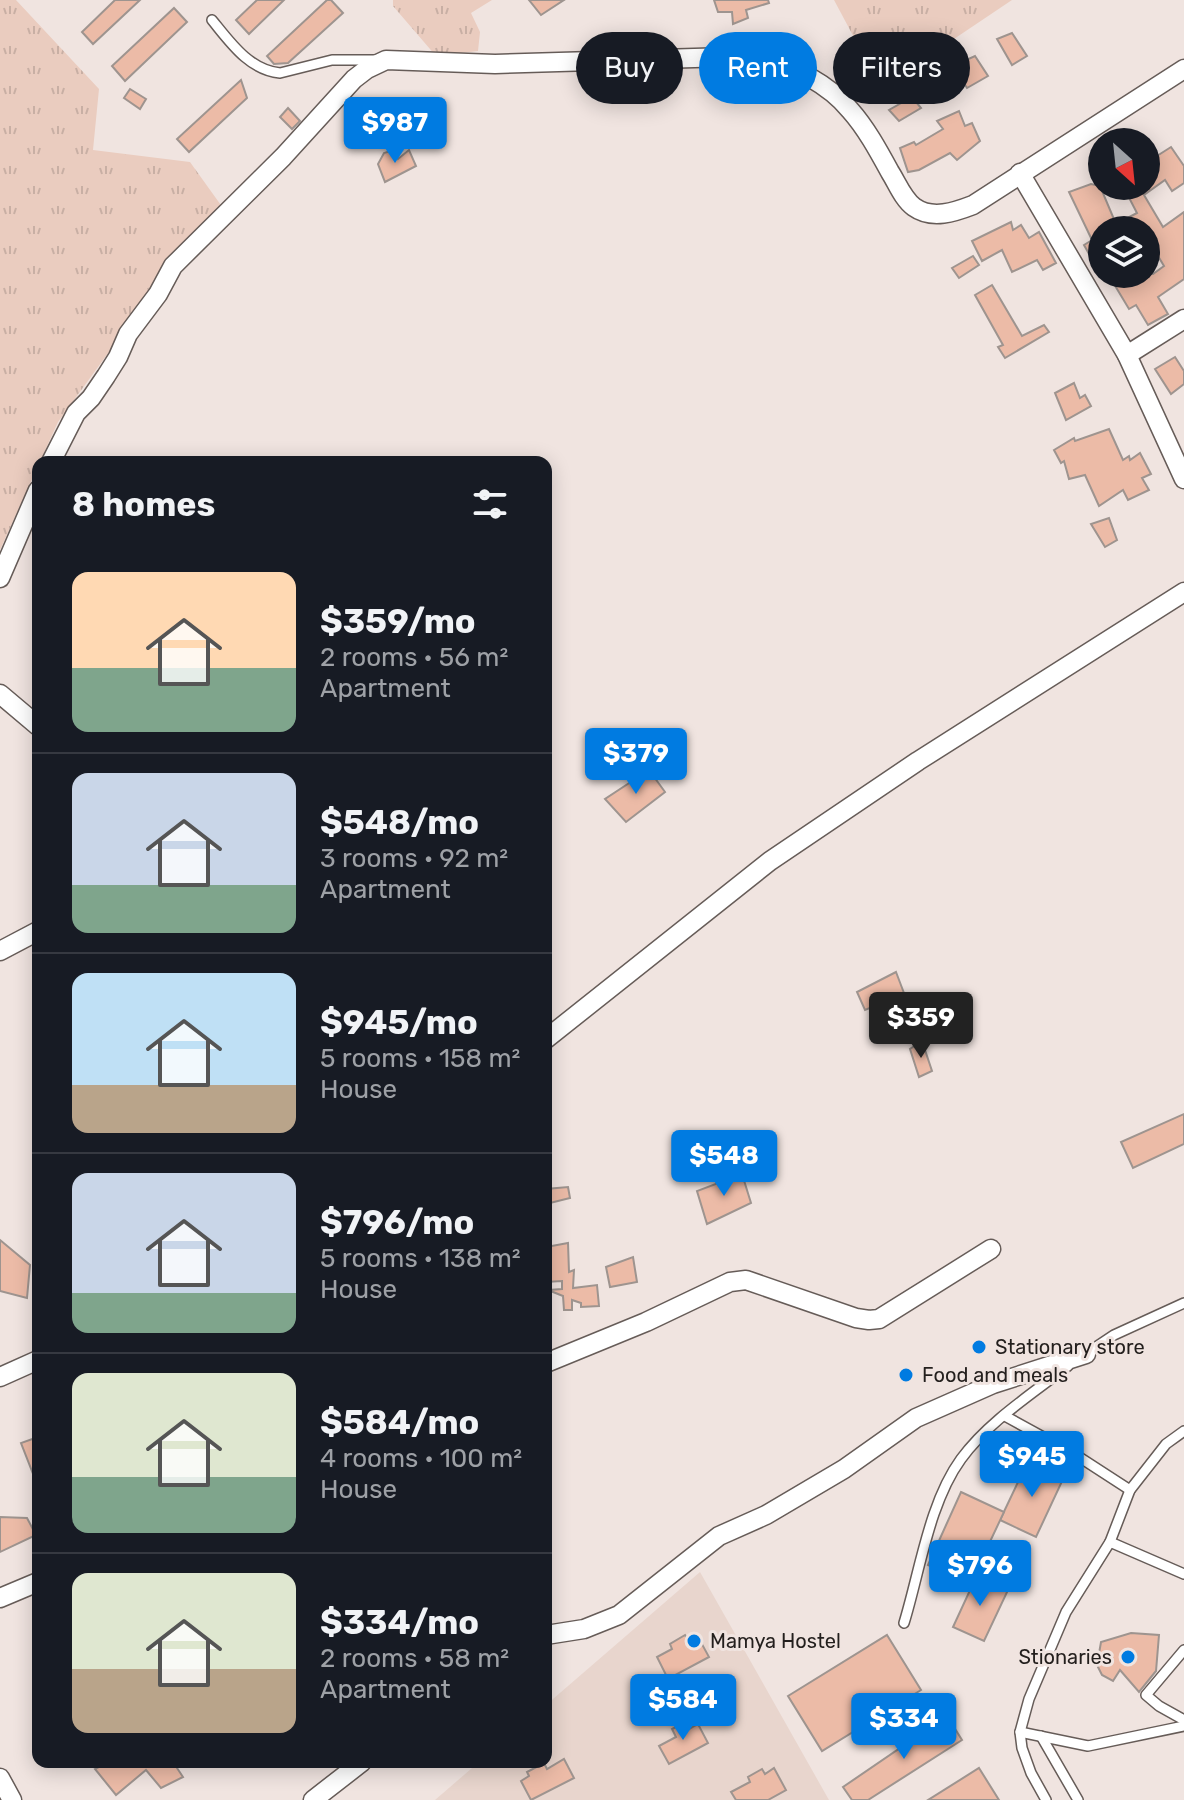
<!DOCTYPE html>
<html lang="en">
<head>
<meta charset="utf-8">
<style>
  body { margin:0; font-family:Rubik,sans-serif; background:#242831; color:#f1f3f6; height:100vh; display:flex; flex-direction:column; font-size:30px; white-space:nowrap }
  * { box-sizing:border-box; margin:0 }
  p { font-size:26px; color:#9ea1a6 }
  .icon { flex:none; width:44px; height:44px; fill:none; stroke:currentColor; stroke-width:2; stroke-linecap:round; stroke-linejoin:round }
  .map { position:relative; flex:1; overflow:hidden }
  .side { position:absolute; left:32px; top:456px; width:520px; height:1312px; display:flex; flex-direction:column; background:#171b24; border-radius:16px; box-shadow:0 4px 20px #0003 }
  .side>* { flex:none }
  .hud { position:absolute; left:576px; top:32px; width:488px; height:72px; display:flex; gap:16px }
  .needle { width:52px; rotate:153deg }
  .fabs { position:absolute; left:1088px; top:128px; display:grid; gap:16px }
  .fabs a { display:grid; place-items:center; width:72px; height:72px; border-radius:50%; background:#171b24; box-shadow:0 4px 20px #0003; font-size:40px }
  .price { position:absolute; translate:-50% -68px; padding:0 18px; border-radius:8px; background:#007be1; color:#fff; font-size:26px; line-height:52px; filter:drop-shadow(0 2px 4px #0008) }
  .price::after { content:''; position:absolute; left:50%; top:48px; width:24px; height:18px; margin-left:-12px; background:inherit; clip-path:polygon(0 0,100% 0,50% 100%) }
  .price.current { background:#222; color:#fff }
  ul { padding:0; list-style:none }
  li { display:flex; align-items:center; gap:24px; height:200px; padding:0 40px }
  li+li { border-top:2px solid #363941 }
  li span { display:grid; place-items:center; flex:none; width:224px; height:160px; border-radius:16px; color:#555 }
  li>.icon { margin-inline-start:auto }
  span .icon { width:96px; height:96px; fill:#fffc; stroke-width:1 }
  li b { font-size:34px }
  h2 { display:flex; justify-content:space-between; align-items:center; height:96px; padding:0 40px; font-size:34px }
  .tag { padding:0 28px; border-radius:36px; background:#171b24; box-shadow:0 4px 20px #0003; font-size:28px; line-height:72px }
  .tag.current { background:#007be1; color:#fff }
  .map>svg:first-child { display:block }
  .built { fill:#e8d5cd }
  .grass { fill:url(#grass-tufts) }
  .building { fill:#ecbba7; stroke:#9e948f; stroke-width:2 }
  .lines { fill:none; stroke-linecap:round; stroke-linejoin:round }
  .service-casing { stroke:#665c58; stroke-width:12 }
  .minor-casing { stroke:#665c58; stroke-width:21 }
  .service { stroke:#fff; stroke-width:9 }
  .minor { stroke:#fff; stroke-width:18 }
  .poi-dot { fill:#007be1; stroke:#f0e4e0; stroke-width:3 }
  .labels { text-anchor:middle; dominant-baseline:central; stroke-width:6; stroke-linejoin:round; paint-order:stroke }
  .poi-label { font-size:20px; fill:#231f1d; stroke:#f0e4e0; text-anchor:start }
</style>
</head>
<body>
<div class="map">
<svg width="1184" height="1800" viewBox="0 0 1184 1800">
  <defs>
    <pattern id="grass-tufts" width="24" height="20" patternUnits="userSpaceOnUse" patternTransform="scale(2)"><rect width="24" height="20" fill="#eaccbf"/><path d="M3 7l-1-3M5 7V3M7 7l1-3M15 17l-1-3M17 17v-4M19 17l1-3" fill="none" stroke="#c8afa4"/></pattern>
  </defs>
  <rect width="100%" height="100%" fill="#f0e4e0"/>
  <path class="built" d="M700 1572 829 1800H435L479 1762H546V1705Z"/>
  <g class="grass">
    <path d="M0 0H16L99 89 93 150 190 162 223 208 154 290 58 422 0 550Z"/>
    <path d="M393 0H492L471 13 480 32 478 51 436 56 393 6Z"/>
    <path d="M834 0H1012L881 88Z"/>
  </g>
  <g class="building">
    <path d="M115 0H140L93 44 82 32Z"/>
    <path d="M257 0H284L249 34 236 20Z"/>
    <path d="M327 0H331L343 13 288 63 274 64 267 56Z"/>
    <path d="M529 0H564L541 15Z"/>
    <path d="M714 0H768L769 3 746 10 748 18 733 24 732 12H718Z"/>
    <path d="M174 8 187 22 125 81 112 66Z"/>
    <path d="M1012 33 1027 56 1012 65 997 39Z"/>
    <path d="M975 56 988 76 967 88 953 66Z"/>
    <path d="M241 80 247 98 189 152 177 139Z"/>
    <path d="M130 89 146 99 140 109 124 98Z"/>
    <path d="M912 97 921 108 899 121 889 110Z"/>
    <path d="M288 108 300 121 292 129 280 117Z"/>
    <path d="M959 111 965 126 972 123 980 141 957 160 950 153 919 170 908 172 900 148 914 142 916 145 943 129 937 121Z"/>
    <path d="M1171 147 1184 166V183L1172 191 1165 180 1144 195 1163 227 1184 212V279L1158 297 1168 314 1148 325 1136 305 1129 309 1108 274H1128L1132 280 1142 274H1153L1164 266 1146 236V230H1102V277L1084 245 1092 240 1069 192 1091 184 1100 186 1116 224 1137 213 1123 186H1146V163Z"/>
    <path d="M394 150 398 159 409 150 416 166 385 182 378 164 384 153Z"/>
    <path d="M1011 222 1013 230 1021 225 1029 238 1039 232 1056 263 1043 270 1037 260 1012 272 1002 250 982 261 972 241Z"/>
    <path d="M973 256 979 265 959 278 952 268Z"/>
    <path d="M992 285 1022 336 1044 325 1049 332 1005 358 998 347 1003 345 975 295Z"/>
    <path d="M1175 357 1184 371V384L1171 394 1155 369Z"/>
    <path d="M1074 383 1080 398 1085 395 1091 406 1066 420 1055 393Z"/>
    <path d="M1109 429 1123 460 1129 456 1130 460 1140 453 1151 474 1142 478 1149 490 1128 500 1123 490 1099 506 1085 475 1069 479 1064 461 1061 463 1054 450 1074 438 1075 441Z"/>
    <path d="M1109 518 1117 540 1105 547 1091 524Z"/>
    <path d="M649 770 665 792 626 822 605 799Z"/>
    <path d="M896 972 907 1001 892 1011 889 1000 865 1010 857 992Z"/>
    <path d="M922 1041 932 1071 919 1077 910 1049Z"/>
    <path d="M1184 1114V1144L1133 1168 1121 1142Z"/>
    <path d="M742 1174 751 1203 707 1224 697 1191Z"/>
    <path d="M568 1187 570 1198 546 1204V1189Z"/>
    <path d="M0 1240 30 1265 27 1298 0 1291Z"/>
    <path d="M568 1243 569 1272 574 1270 573 1288 597 1285 599 1306 581 1307V1303L572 1300V1310H564L563 1296 548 1290 562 1289V1281L546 1282V1247Z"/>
    <path d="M633 1257 637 1282 610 1287 606 1267Z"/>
    <path d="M38 1437V1483L37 1484 21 1443Z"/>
    <path d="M1028 1461 1064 1477 1036 1537 1000 1520Z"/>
    <path d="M961 1492 1004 1512 970 1584 928 1565Z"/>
    <path d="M0 1517 27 1518 36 1535 0 1552Z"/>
    <path d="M977 1575 1008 1590 984 1641 953 1627Z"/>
    <path d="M1131 1633 1159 1635 1156 1671 1139 1692 1120 1670 1113 1681 1102 1675 1097 1665 1101 1642Z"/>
    <path d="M685 1635 688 1640 697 1635 709 1657 668 1679 657 1657 672 1649 670 1644Z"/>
    <path d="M887 1635 921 1690 822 1751 788 1696Z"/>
    <path d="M947 1716 962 1740 868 1800H852L843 1787Z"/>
    <path d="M686 1722 689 1729 698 1724 708 1743 669 1764 659 1746 676 1737 672 1729Z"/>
    <path d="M564 1759 574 1778 531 1800 521 1781 529 1776 527 1772 544 1763 547 1769Z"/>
    <path d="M108 1762H173L183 1777 161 1788 146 1770 116 1795 95 1769Z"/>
    <path d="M774 1768 786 1790 768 1800H736L731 1792 750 1782 748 1777 762 1769 765 1774Z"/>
    <path d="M979 1768 999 1800H928Z"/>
  </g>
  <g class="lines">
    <defs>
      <g id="service">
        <path d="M212 20C230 42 249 70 280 73L332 60H375"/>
        <path d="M1084 1355 1114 1335 1184 1303"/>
        <path d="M1005 1416 1076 1455 1130 1490"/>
        <path d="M1110 1542 1184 1574"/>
        <path d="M904 1623C920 1571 929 1503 961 1459 988 1422 1032 1394 1068 1366"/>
        <path d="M1184 1650 1146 1695 1159 1706 1184 1720"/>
        <path d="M1020 1732 1088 1746 1184 1726"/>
        <path d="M1041 1736 1078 1800"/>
        <path d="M1046 1800 1031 1773 1022 1748 1020 1732 1029 1699 1066 1612 1110 1542 1130 1490 1166 1444 1184 1431"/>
      </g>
      <g id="minor">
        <path d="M1020 173 1127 355 1184 479"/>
        <path d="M1127 355 1184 319"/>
        <path d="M51 462 76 413 91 398 106 376 118 357 128 334 158 294 173 266 283 157 354 79 367 69 386 60 495 64 762 56C794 68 828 83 850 110 866 128 878 150 890 172 897 183 903 199 914 207 932 220 955 212 973 205L1184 69"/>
        <path d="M0 578 38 490"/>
        <path d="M0 694 38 726"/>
        <path d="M0 951 38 931"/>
        <path d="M546 1039 770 861 918 761 1184 592"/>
        <path d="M546 1363 646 1322 730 1282 746 1280 856 1318 869 1320 879 1319 991 1249"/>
        <path d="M0 1377 38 1360"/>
        <path d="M0 1598 38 1582"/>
        <path d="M546 1635 584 1629 619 1615 719 1536 766 1515 844 1469 916 1418 993 1384 1086 1354"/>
        <path d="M0 1778 12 1800"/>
        <path d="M313 1800 362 1762"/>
      </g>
    </defs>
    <use href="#service" class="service-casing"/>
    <use href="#minor" class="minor-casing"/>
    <use href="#service" class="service"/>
    <use href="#minor" class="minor"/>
  </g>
  <g class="poi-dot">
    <circle cx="979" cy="1347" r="8"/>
    <circle cx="906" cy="1375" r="8"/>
    <circle cx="694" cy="1641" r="8"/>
    <circle cx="1128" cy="1657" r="8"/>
  </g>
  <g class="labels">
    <g class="poi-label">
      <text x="995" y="1347">Stationary store</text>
      <text x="922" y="1375">Food and meals</text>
      <text x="710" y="1641">Mamya Hostel</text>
      <text x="1112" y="1657" text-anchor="end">Stionaries</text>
    </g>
  </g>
</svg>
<div class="fabs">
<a><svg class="needle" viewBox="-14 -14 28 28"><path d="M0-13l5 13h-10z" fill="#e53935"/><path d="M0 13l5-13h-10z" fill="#9ea1a6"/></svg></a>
<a><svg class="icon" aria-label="layers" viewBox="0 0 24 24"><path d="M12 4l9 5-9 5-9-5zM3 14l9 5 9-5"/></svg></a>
</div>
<b class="price" style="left:395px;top:165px">$987</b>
<b class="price" style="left:636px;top:796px">$379</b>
<b class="price current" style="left:921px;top:1060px">$359</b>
<b class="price" style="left:724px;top:1198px">$548</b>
<b class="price" style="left:1032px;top:1499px">$945</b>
<b class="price" style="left:980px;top:1608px">$796</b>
<b class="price" style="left:683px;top:1742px">$584</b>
<b class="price" style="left:904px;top:1761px">$334</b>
<div class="hud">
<a class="tag">Buy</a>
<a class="tag current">Rent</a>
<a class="tag">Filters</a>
</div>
<section class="side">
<h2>8 homes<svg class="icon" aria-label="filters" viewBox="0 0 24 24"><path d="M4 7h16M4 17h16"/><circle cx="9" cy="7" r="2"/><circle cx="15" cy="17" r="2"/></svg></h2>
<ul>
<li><span style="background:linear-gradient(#ffd9b3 60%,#7fa58c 0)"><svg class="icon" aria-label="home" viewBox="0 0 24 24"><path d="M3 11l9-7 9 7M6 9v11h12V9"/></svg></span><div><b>$359/mo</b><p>2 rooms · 56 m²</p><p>Apartment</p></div></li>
<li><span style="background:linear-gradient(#c9d6e8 70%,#7fa58c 0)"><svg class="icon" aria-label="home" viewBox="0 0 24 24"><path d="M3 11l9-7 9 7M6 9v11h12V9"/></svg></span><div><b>$548/mo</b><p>3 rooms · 92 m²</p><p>Apartment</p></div></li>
<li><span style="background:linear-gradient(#bfe0f5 70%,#b9a48a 0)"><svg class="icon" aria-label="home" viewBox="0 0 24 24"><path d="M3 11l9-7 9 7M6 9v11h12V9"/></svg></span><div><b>$945/mo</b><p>5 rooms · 158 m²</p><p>House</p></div></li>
<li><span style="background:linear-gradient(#c9d6e8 75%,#7fa58c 0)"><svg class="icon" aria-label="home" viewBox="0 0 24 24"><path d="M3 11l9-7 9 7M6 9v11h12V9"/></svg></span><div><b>$796/mo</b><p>5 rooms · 138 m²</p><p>House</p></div></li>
<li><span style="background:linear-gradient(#dfe7d0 65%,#7fa58c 0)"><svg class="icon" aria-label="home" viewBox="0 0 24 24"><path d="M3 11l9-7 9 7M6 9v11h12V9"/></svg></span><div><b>$584/mo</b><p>4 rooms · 100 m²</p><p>House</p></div></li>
<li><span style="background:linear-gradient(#dfe7d0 60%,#b9a48a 0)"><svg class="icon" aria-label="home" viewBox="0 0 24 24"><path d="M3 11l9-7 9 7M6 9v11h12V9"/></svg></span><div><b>$334/mo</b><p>2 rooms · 58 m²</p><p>Apartment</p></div></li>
</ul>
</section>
</div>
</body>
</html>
